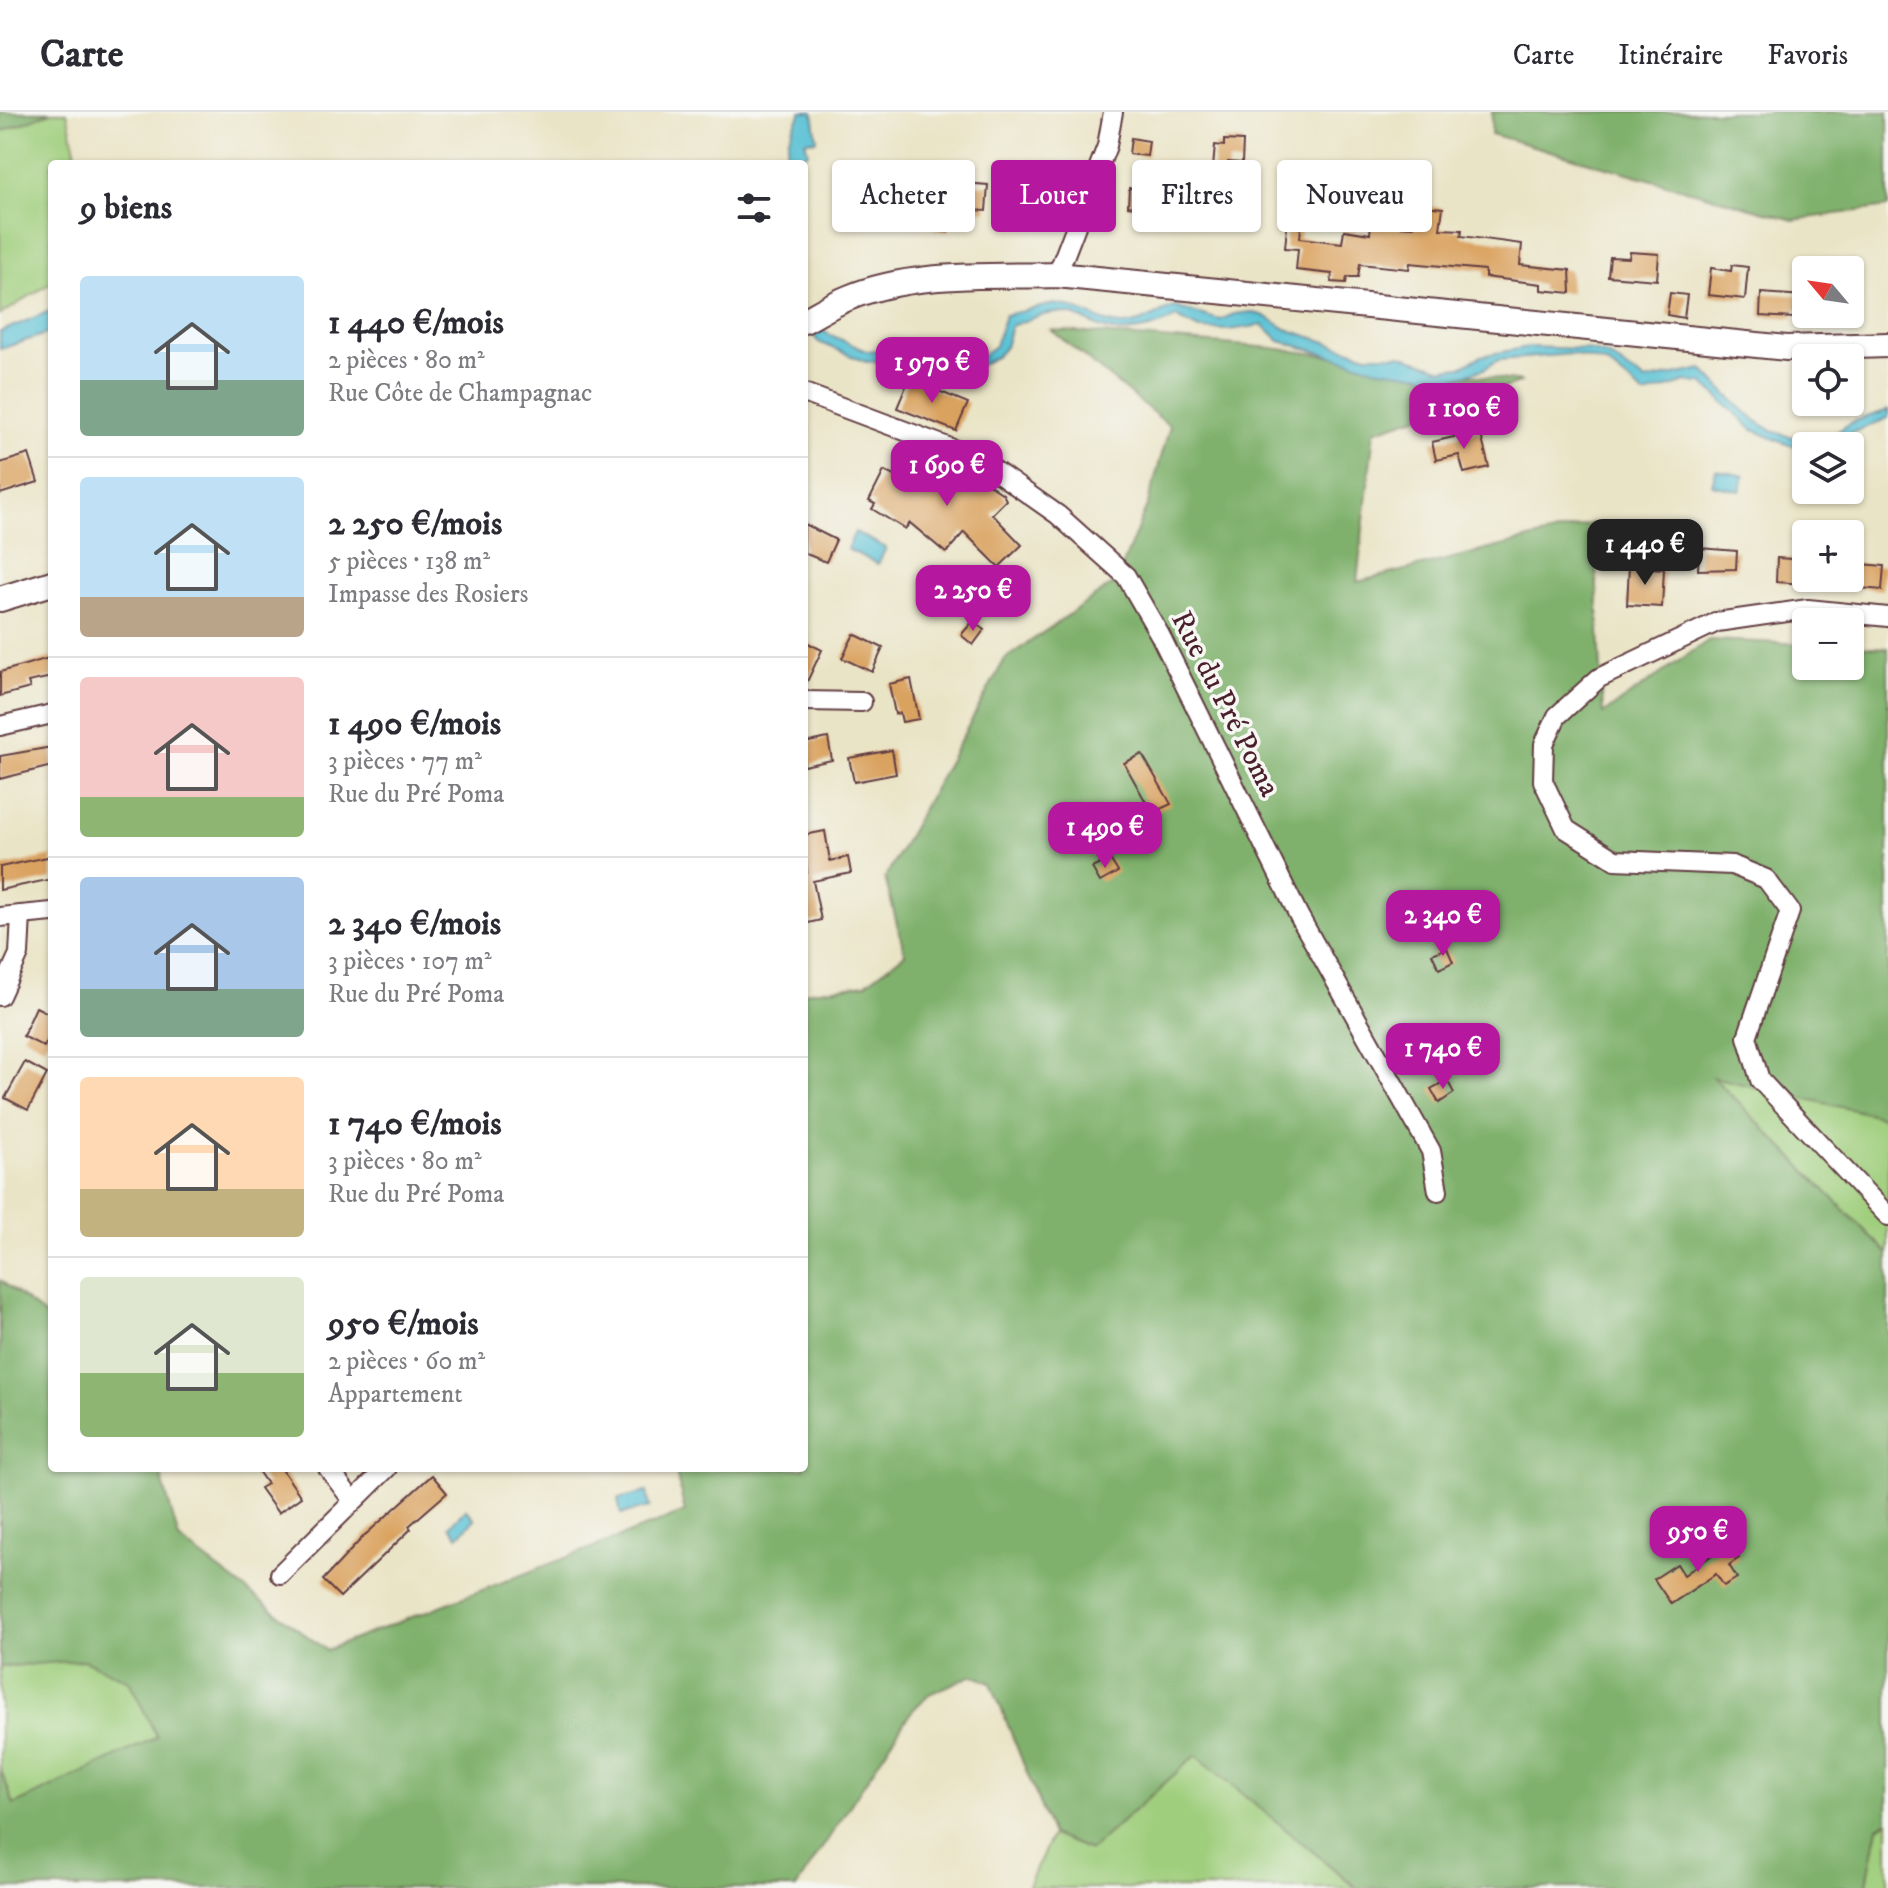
<!DOCTYPE html>
<html lang="fr">
<head>
<meta charset="utf-8">
<style>
  body { margin:0; font-family:"IM FELL DW Pica",serif; background:#f2f2f3; color:#2b2b33; height:100vh; display:flex; flex-direction:column; font-size:30px; white-space:nowrap }
  * { box-sizing:border-box; margin:0 }
  p { font-size:26px; color:#7c7c81 }
  .icon { flex:none; width:44px; height:44px; fill:none; stroke:currentColor; stroke-width:2; stroke-linecap:round; stroke-linejoin:round }
  .map { position:relative; flex:1; overflow:hidden }
  .panel { position:absolute; left:48px; top:48px; width:760px; height:1312px; display:flex; flex-direction:column; background:#fff; border-radius:8px; box-shadow:0 2px 6px #0004 }
  .panel>* { flex:none }
  .banner { position:absolute; left:832px; top:48px; width:760px; height:72px; display:flex; gap:16px }
  .needle { width:52px; rotate:299deg }
  .controls { position:absolute; left:1792px; top:144px; display:grid; gap:16px }
  .controls a { display:grid; place-items:center; width:72px; height:72px; border-radius:8px; background:#fff; box-shadow:0 2px 6px #0004; font-size:40px }
  .price { position:absolute; translate:-50% -68px; padding:0 18px; border-radius:16px; background:#b5179e; color:#fff; font-size:26px; line-height:52px; filter:drop-shadow(0 2px 4px #0008) }
  .price::after { content:''; position:absolute; left:50%; top:48px; width:24px; height:18px; margin-left:-12px; background:inherit; clip-path:polygon(0 0,100% 0,50% 100%) }
  .price.selected { background:#222; color:#fff }
  ul { padding:0; list-style:none }
  li { display:flex; align-items:center; gap:24px; height:200px; padding:0 32px }
  li+li { border-top:2px solid #e1e1e2 }
  li span { display:grid; place-items:center; flex:none; width:224px; height:160px; border-radius:8px; color:#555 }
  li>.icon { margin-inline-start:auto }
  span .icon { width:96px; height:96px; fill:#fffc; stroke-width:1 }
  li b { font-size:34px }
  h2 { display:flex; justify-content:space-between; align-items:center; height:96px; padding:0 32px; font-size:34px }
  .pill { padding:0 28px; border-radius:8px; background:#fff; box-shadow:0 2px 6px #0004; font-size:28px; line-height:72px }
  .pill.selected { background:#b5179e; color:#fff }
  header { display:flex; align-items:center; gap:48px; box-sizing:border-box; height:112px; padding:0 40px; background:#fff; border-bottom:2px solid #e1e1e2 }
  header strong { font-size:38px }
  nav { display:flex; gap:44px; margin-inline-start:auto; font-size:28px }
  .map>svg:first-child { display:block }
  .green { fill:#9fce7c; stroke:#747654; stroke-width:2 }
  .forest { fill:#7fb16c; stroke:#64684c; stroke-width:2 }
  .water { fill:#58c1d4; stroke:#517080; stroke-width:2 }
  .building { fill:#daa25f }
  .lines { fill:none; stroke-linecap:round; stroke-linejoin:round }
  .street-casing { stroke:#623d42; stroke-width:22 }
  .secondary-casing { stroke:#623d42; stroke-width:28 }
  .street { stroke:#fff; stroke-width:18 }
  .secondary { stroke:#fff; stroke-width:24 }
  .labels { text-anchor:middle; dominant-baseline:central; stroke-width:7; stroke-linejoin:round; paint-order:stroke }
  .street-label { font-size:30px; fill:#4a1f2b; stroke:#f6f6f2 }
</style>
</head>
<body>
<header>
<strong>Carte</strong>
<nav><a>Carte</a><a>Itinéraire</a><a>Favoris</a></nav>
</header>
<div class="map">
<svg width="1888" height="1776" viewBox="0 0 1888 1776">
  <rect width="100%" height="100%" fill="#f6f6f2"/>
  <filter id="ink" filterUnits="userSpaceOnUse"><feTurbulence type="fractalNoise" baseFrequency=".0125" numOctaves="2"/><feDisplacementMap in="SourceGraphic" scale="16" xChannelSelector="R" yChannelSelector="G"/><feConvolveMatrix kernelMatrix="1 2 1 2 8 2 1 2 1" color-interpolation-filters="sRGB"/></filter>
  <filter id="wash" filterUnits="userSpaceOnUse"><feTurbulence type="fractalNoise" baseFrequency=".006" numOctaves="4" result="noise"/><feDisplacementMap in="SourceGraphic" scale="32" xChannelSelector="R" yChannelSelector="G"/><feGaussianBlur stdDeviation="1.8" result="paint"/><feColorMatrix in="noise" values="0 0 0 0 0 0 0 0 0 0 0 0 0 0 0 0 0 1.4 0 .05"/><feComposite in="paint" operator="in"/></filter>
  <g filter="url(#wash)">
    <rect width="100%" height="100%" fill="#eae4c6"/>
    <g class="green">
      <path d="M51 0H67L78 52H52V170L0 203V20Z"/>
      <path d="M1712 964 1888 1006V1142Z"/>
      <path d="M84 1547 129 1569 158 1625 14 1693 0 1656V1555Z"/>
      <path d="M1196 1643 1357 1776H1027L1052 1723 1090 1738Z"/>
      <path d="M1888 1709V1776H1866L1878 1715Z"/>
    </g>
    <g class="forest">
      <path d="M0 0H51L0 20Z"/>
      <path d="M1492 0H1888V95L1793 108 1491 22Z"/>
      <path d="M1051 218 1272 236 1522 270 1374 319 1357 470 1594 411 1603 602 1709 528 1806 532V554H1850V534L1888 536V1006L1713 965 1888 1142V1709L1878 1715 1866 1776H1357L1196 1643 1090 1738 1052 1723 991 1571 973 1563 929 1582 911 1600 796 1776H0V1656L14 1693 157 1625 129 1569 84 1548 0 1555V1168L52 1209V1356H159L179 1427 326 1538 685 1400 675 1356H804V880L865 872 905 842 885 766 1005 547 1116 470 1148 391 1170 314Z"/>
    </g>
    <g class="water">
      <path d="M801 0H813L817 28 805 29 808 40 795 48 797 52H785L789 26Z"/>
      <path d="M1054 192C1080 194 1099 212 1121 213 1141 214 1157 200 1175 195L1220 208 1234 202 1251 200 1265 204 1286 217 1367 243H1401L1443 257 1461 255 1481 244 1528 235 1584 237 1607 243 1645 269 1702 257C1741 294 1766 335 1826 325 1835 323 1844 314 1853 310 1864 305 1876 303 1888 298V306L1820 334 1789 333 1753 318 1703 271 1686 270 1645 283 1606 251 1572 242 1498 248 1484 257 1439 271 1422 263 1375 256 1280 229 1263 213 1229 218 1199 217 1176 205C1157 217 1123 224 1102 216 1088 211 1076 201 1060 201 1045 200 1025 209 1011 214L1005 235 997 244 972 258H951L911 247 866 250 818 230 810 216 819 210 824 220 866 239 909 236 938 248 970 252 995 234 1005 203Z"/>
      <path d="M52 198V220L0 237V220Z"/>
      <path d="M1716 358 1744 364 1740 379 1712 373Z"/>
      <path d="M855 420 886 436 878 452 847 437Z"/>
      <path d="M647 1380 650 1395 621 1402 618 1387Z"/>
      <path d="M466 1397 475 1407 458 1424 449 1414Z"/>
    </g>
    <g id="blocks">
      <g class="building">
        <path d="M1131 26 1149 29 1147 44 1129 42Z"/>
        <path d="M1224 28 1243 29 1242 51 1228 50 1227 70 1212 68 1215 33 1224 34Z"/>
        <path d="M940 55 954 56 953 70 988 73 986 99 950 96 948 120 934 118Z"/>
        <path d="M1015 55 1046 58 1043 85 1012 81Z"/>
        <path d="M1158 63 1179 65 1175 99 1128 94 1129 76 1156 78Z"/>
        <path d="M1290 85 1304 86 1300 126 1342 131 1344 118 1370 122 1371 112 1412 115 1422 107 1423 94 1443 96 1440 117 1462 118 1461 124 1522 132 1520 153 1570 158 1571 181 1541 178V172L1485 165V158L1410 151 1409 157 1360 152 1358 165H1347L1346 171 1331 170 1332 162 1296 158 1298 137 1285 136Z"/>
        <path d="M1630 140 1659 142 1657 168 1608 164 1610 145 1629 146Z"/>
        <path d="M1732 153 1748 155 1745 187 1708 183 1711 156 1731 159Z"/>
        <path d="M1670 181 1687 183 1684 206 1667 203Z"/>
        <path d="M1761 181 1804 184 1801 198H1794V206L1760 204Z"/>
        <path d="M909 267 968 291 956 319 897 296Z"/>
        <path d="M1480 319 1489 355 1464 361 1459 343 1436 348 1432 330Z"/>
        <path d="M29 342 38 370 0 382V351Z"/>
        <path d="M930 343 959 354 971 365 973 362 1003 382 1006 388 992 402 1022 433 999 455 964 420 946 441 910 411 905 417 872 397 875 392 869 389 884 359 913 373 918 356Z"/>
        <path d="M804 412 836 428 826 450 804 441Z"/>
        <path d="M1699 436 1737 439 1736 457 1698 458Z"/>
        <path d="M1777 446 1806 448V472L1776 470Z"/>
        <path d="M1850 451 1884 454 1882 478 1850 475Z"/>
        <path d="M1629 454 1664 457 1662 495 1627 493Z"/>
        <path d="M973 509 984 518 973 533 961 523Z"/>
        <path d="M854 522 883 536 872 560 842 546Z"/>
        <path d="M804 529 822 538 804 576Z"/>
        <path d="M52 545V565L28 570 30 576 0 584V560Z"/>
        <path d="M911 567 919 607 902 610 900 601 895 602 889 572Z"/>
        <path d="M828 626 832 648 804 654V631Z"/>
        <path d="M52 635V654L0 667V644Z"/>
        <path d="M892 638 896 662 854 670 849 646Z"/>
        <path d="M1142 642 1171 692 1152 701 1124 651Z"/>
        <path d="M825 719 830 749 848 745 851 761 813 769 821 808 804 812V761H807L804 723Z"/>
        <path d="M52 744V767L0 778V755Z"/>
        <path d="M1110 747 1118 760 1100 770 1092 756Z"/>
        <path d="M1447 836 1453 850 1439 857 1432 842Z"/>
        <path d="M36 895 52 903V919L44 935 23 924Z"/>
        <path d="M25 950 47 962 28 998 5 986Z"/>
        <path d="M1447 968 1454 981 1439 991 1431 977Z"/>
        <path d="M256 1356H281L301 1385 278 1401 260 1376 267 1372Z"/>
        <path d="M432 1363 447 1381 409 1414 411 1417 340 1485 323 1468 364 1424Z"/>
        <path d="M1729 1431 1739 1446 1729 1453 1737 1466 1724 1474 1716 1462 1671 1492 1654 1467 1677 1452 1684 1463Z"/>
      </g>
    </g>
  </g>
  <g filter="url(#ink)">
    <use href="#blocks" fill-opacity="0" stroke="#623d42" stroke-width="2"/>
    <g class="lines">
      <defs>
        <g id="street">
          <path d="M1057 163 1107 34 1113 0"/>
          <path d="M804 281 977 346 1058 403 1126 464 1160 523 1299 804 1431 1039 1438 1079"/>
          <path d="M1888 505 1808 497 1717 510 1599 566 1557 604 1544 632 1543 669 1566 717 1615 748 1732 753 1766 767 1790 799 1747 925 1760 968 1888 1104"/>
          <path d="M804 589 862 590"/>
          <path d="M0 614 52 602"/>
          <path d="M0 805 52 800"/>
          <path d="M0 884 19 842 21 803"/>
          <path d="M328 1356 352 1388"/>
          <path d="M280 1462 387 1356"/>
        </g>
        <g id="secondary">
          <path d="M804 209C819 201 833 192 848 186 912 159 990 165 1057 163L1787 236 1888 233"/>
          <path d="M0 487 52 471"/>
        </g>
      </defs>
      <use href="#street" class="street-casing"/>
      <use href="#secondary" class="secondary-casing"/>
      <use href="#street" class="street"/>
      <use href="#secondary" class="secondary"/>
    </g>
  </g>
  <g class="labels">
    <g class="street-label">
      <text transform="translate(1225 592) rotate(63)">Rue du Pré Poma</text>
    </g>
  </g>
</svg>
<div class="controls">
<a><svg class="needle" viewBox="-14 -14 28 28"><path d="M0-13l5 13h-10z" fill="#e53935"/><path d="M0 13l5-13h-10z" fill="#7c7c81"/></svg></a>
<a><svg class="icon" aria-label="locate" viewBox="0 0 24 24"><circle cx="12" cy="12" r="6"/><path d="M12 2v4M12 18v4M2 12h4M18 12h4"/></svg></a>
<a><svg class="icon" aria-label="layers" viewBox="0 0 24 24"><path d="M12 4l9 5-9 5-9-5zM3 14l9 5 9-5"/></svg></a>
<a>+</a>
<a>−</a>
</div>
<b class="price" style="left:932px;top:293px">1 970 €</b>
<b class="price" style="left:1464px;top:339px">1 100 €</b>
<b class="price" style="left:947px;top:396px">1 690 €</b>
<b class="price selected" style="left:1645px;top:475px">1 440 €</b>
<b class="price" style="left:973px;top:521px">2 250 €</b>
<b class="price" style="left:1105px;top:758px">1 490 €</b>
<b class="price" style="left:1443px;top:846px">2 340 €</b>
<b class="price" style="left:1443px;top:979px">1 740 €</b>
<b class="price" style="left:1698px;top:1462px">950 €</b>
<div class="banner">
<a class="pill">Acheter</a>
<a class="pill selected">Louer</a>
<a class="pill">Filtres</a>
<a class="pill">Nouveau</a>
</div>
<section class="panel">
<h2>9 biens<svg class="icon" aria-label="filters" viewBox="0 0 24 24"><path d="M4 7h16M4 17h16"/><circle cx="9" cy="7" r="2"/><circle cx="15" cy="17" r="2"/></svg></h2>
<ul>
<li><span style="background:linear-gradient(#bfe0f5 65%,#7fa58c 0)"><svg class="icon" aria-label="home" viewBox="0 0 24 24"><path d="M3 11l9-7 9 7M6 9v11h12V9"/></svg></span><div><b>1 440 €/mois</b><p>2 pièces · 80 m²</p><p>Rue Côte de Champagnac</p></div></li>
<li><span style="background:linear-gradient(#bfe0f5 75%,#b9a48a 0)"><svg class="icon" aria-label="home" viewBox="0 0 24 24"><path d="M3 11l9-7 9 7M6 9v11h12V9"/></svg></span><div><b>2 250 €/mois</b><p>5 pièces · 138 m²</p><p>Impasse des Rosiers</p></div></li>
<li><span style="background:linear-gradient(#f6c9c9 75%,#8fb573 0)"><svg class="icon" aria-label="home" viewBox="0 0 24 24"><path d="M3 11l9-7 9 7M6 9v11h12V9"/></svg></span><div><b>1 490 €/mois</b><p>3 pièces · 77 m²</p><p>Rue du Pré Poma</p></div></li>
<li><span style="background:linear-gradient(#a9c7e8 70%,#7fa58c 0)"><svg class="icon" aria-label="home" viewBox="0 0 24 24"><path d="M3 11l9-7 9 7M6 9v11h12V9"/></svg></span><div><b>2 340 €/mois</b><p>3 pièces · 107 m²</p><p>Rue du Pré Poma</p></div></li>
<li><span style="background:linear-gradient(#ffd9b3 70%,#c2b280 0)"><svg class="icon" aria-label="home" viewBox="0 0 24 24"><path d="M3 11l9-7 9 7M6 9v11h12V9"/></svg></span><div><b>1 740 €/mois</b><p>3 pièces · 80 m²</p><p>Rue du Pré Poma</p></div></li>
<li><span style="background:linear-gradient(#dfe7d0 60%,#8fb573 0)"><svg class="icon" aria-label="home" viewBox="0 0 24 24"><path d="M3 11l9-7 9 7M6 9v11h12V9"/></svg></span><div><b>950 €/mois</b><p>2 pièces · 60 m²</p><p>Appartement</p></div></li>
</ul>
</section>
</div>
</body>
</html>
